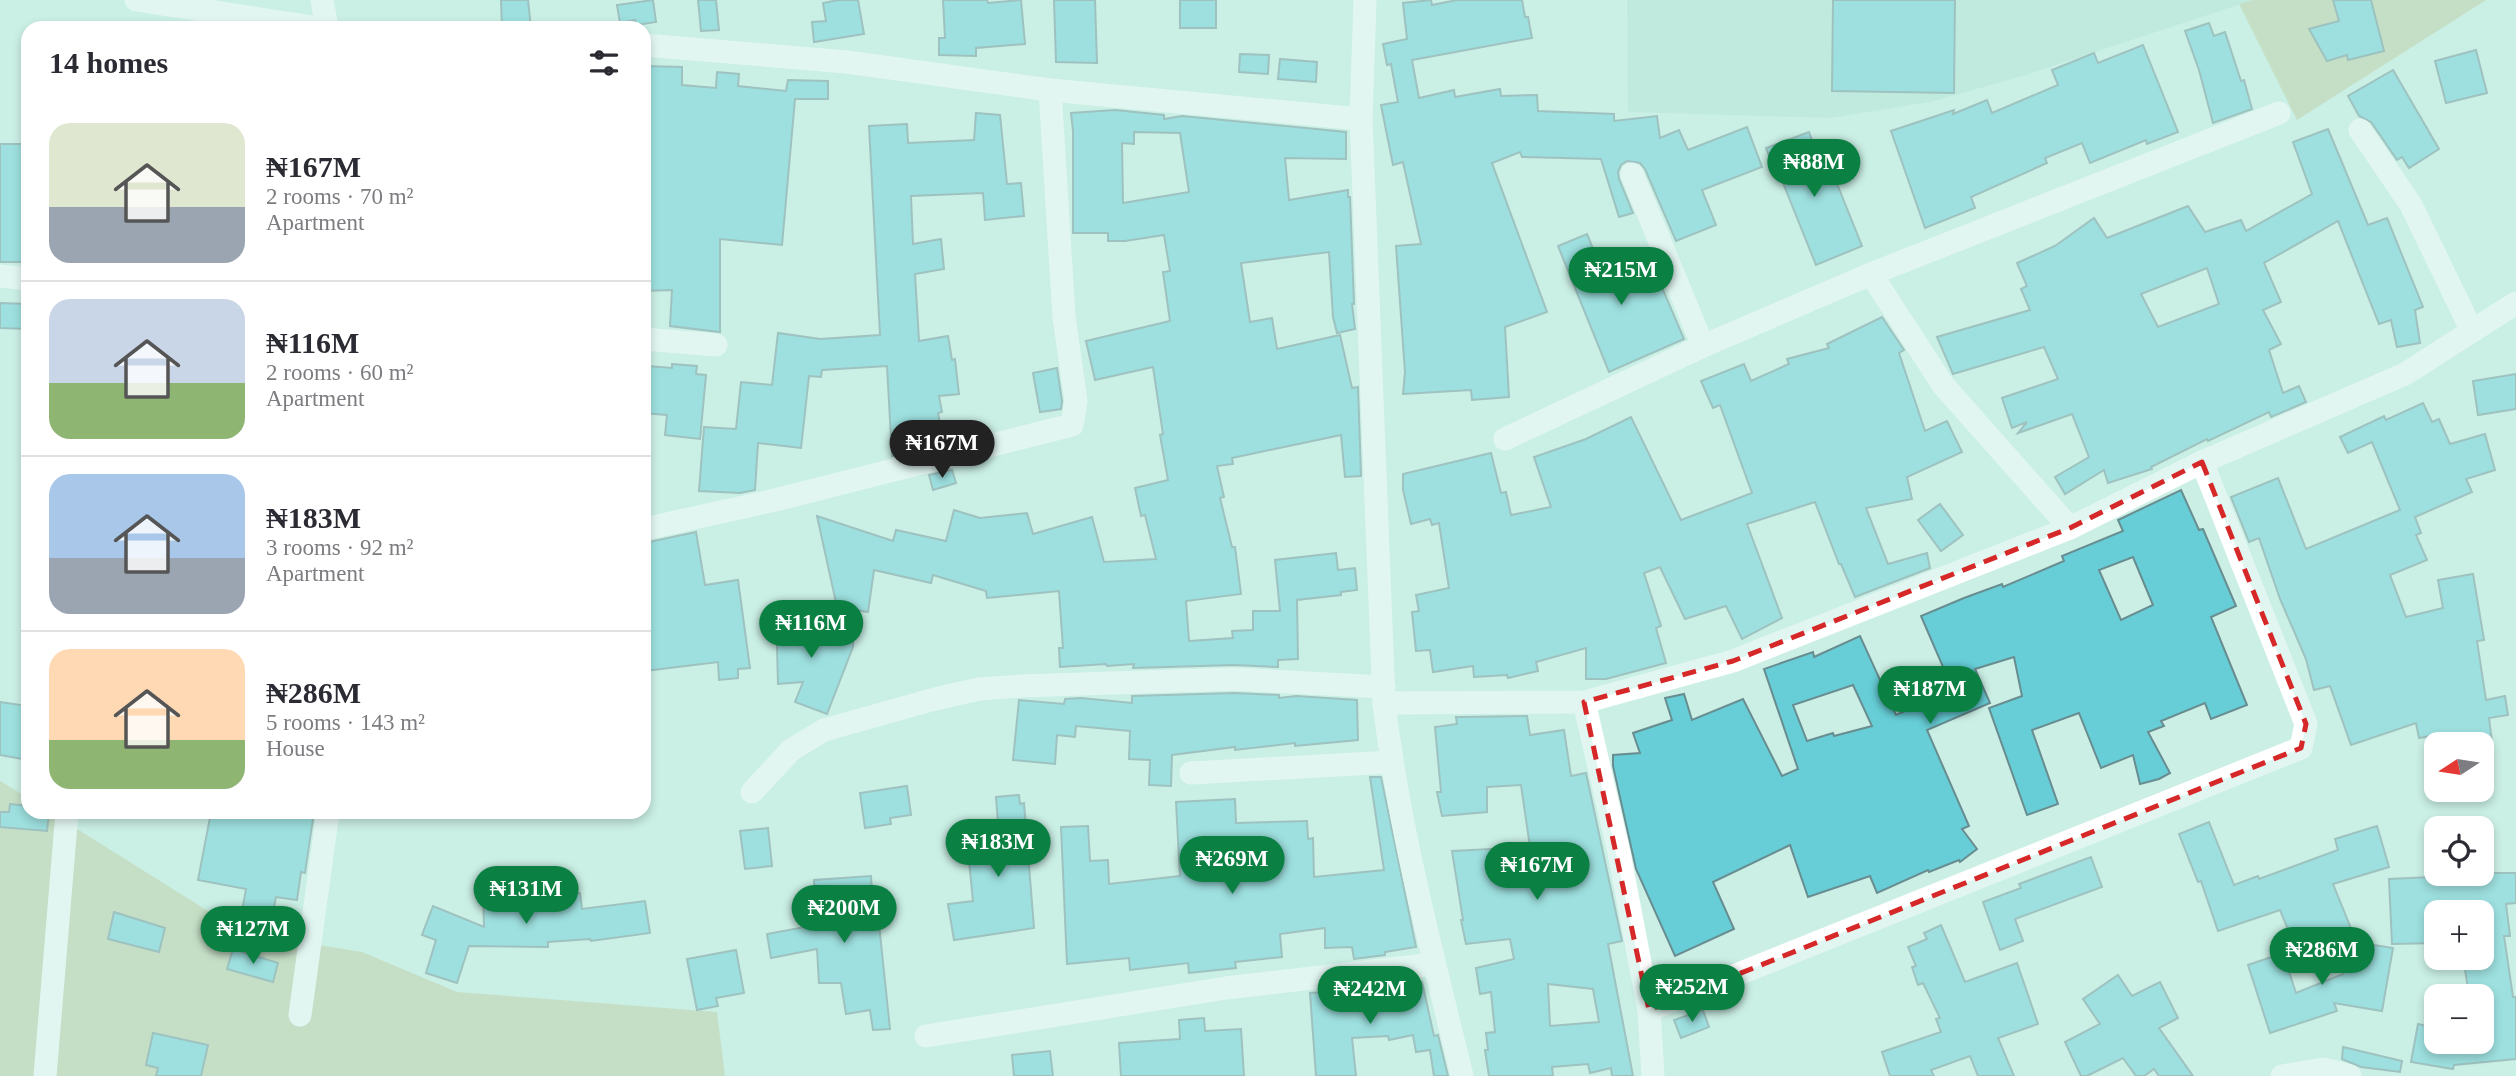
<!DOCTYPE html>
<html lang="en">
<head>
<meta charset="utf-8">
<style>
  body { margin:0; font-family:Georgia,serif; background:#f7f7f7; color:#2b2b33; height:100vh; display:flex; flex-direction:column; font-size:26px; white-space:nowrap }
  * { box-sizing:border-box; margin:0 }
  p { font-size:23px; color:#7c7c81 }
  .icon { flex:none; width:38px; height:38px; fill:none; stroke:currentColor; stroke-width:2; stroke-linecap:round; stroke-linejoin:round }
  .map { position:relative; flex:1; overflow:hidden }
  .side { position:absolute; left:21px; top:21px; width:630px; height:798px; display:flex; flex-direction:column; background:#fff; border-radius:21px; box-shadow:0 4px 10px #0003 }
  .side>* { flex:none }
  .needle { width:46px; rotate:258deg }
  .buttons { position:absolute; left:2424px; top:732px; display:grid; gap:14px }
  .buttons a { display:grid; place-items:center; width:70px; height:70px; border-radius:14px; background:#fff; box-shadow:0 4px 10px #0003; font-size:35px }
  .price { position:absolute; translate:-50% -60px; padding:0 16px; border-radius:24px; background:#0b8043; color:#fff; font-size:23px; line-height:46px; filter:drop-shadow(0 2px 4px #0008) }
  .price::after { content:''; position:absolute; left:50%; top:42px; width:21px; height:16px; margin-left:-10px; background:inherit; clip-path:polygon(0 0,100% 0,50% 100%) }
  .price.current { background:#222; color:#fff }
  ul { padding:0; list-style:none }
  li { display:flex; align-items:center; gap:21px; height:175px; padding:0 28px }
  li+li { border-top:2px solid #e1e1e2 }
  li span { display:grid; place-items:center; flex:none; width:196px; height:140px; border-radius:21px; color:#555 }
  li>.icon { margin-inline-start:auto }
  span .icon { width:84px; height:84px; fill:#fffc; stroke-width:1 }
  li b { font-size:30px }
  h2 { display:flex; justify-content:space-between; align-items:center; height:84px; padding:0 28px; font-size:30px }
  .map>svg:first-child { display:block }
  .built { fill:#b7e5d8 }
  .green { fill:#becca0 }
  .building { fill:#67ced7; stroke:#688d90; stroke-width:2; fill-rule:evenodd }
  .lines { fill:none; stroke-linecap:round; stroke-linejoin:round }
  .street { stroke:#fff; stroke-width:23 }
  .marked { fill:none; stroke:#d62828; stroke-width:5; stroke-dasharray:14 9; stroke-linejoin:round }
</style>
</head>
<body>
<div class="map">
<svg width="2516" height="1076" viewBox="0 0 2516 1076">
  <rect width="100%" height="100%" fill="#cbefe5"/>
  <path class="built" d="M1627 0H2253L2023 76 1930 102 1830 118 1628 112Z"/>
  <g class="green">
    <path d="M2253 0H2486L2297 120 2239 4Z"/>
    <path d="M0 781 28 798V812H50L243 933 362 952 457 992 717 1012 725 1076H0Z"/>
  </g>
  <g class="building">
    <path d="M501 0H528L531 28 502 26Z"/>
    <path d="M653 0 656 22 636 25 635 20 620 23 617 5Z"/>
    <path d="M698 0H716L719 30 701 31Z"/>
    <path d="M839 0H858L864 34 814 42 812 22 826 21 823 3Z"/>
    <path d="M943 0H987L988 3 1021 0 1025 44 976 48V56L939 55V38H945Z"/>
    <path d="M1054 0H1095L1097 63 1056 62Z"/>
    <rect x="1180" y="0" width="36" height="28"/>
    <path d="M1431 0 1432 5 1457 0H1522L1525 17H1528L1532 38 1412 60 1419 98 1454 90 1455 97 1500 89 1501 96 1537 95 1538 111 1614 114V121L1657 116 1660 138 1679 130 1688 150 1747 127 1762 167 1702 190 1716 225 1676 241 1645 169 1640 163 1627 161 1621 165 1618 172 1619 179 1633 213 1619 217 1601 159 1522 157 1520 152 1492 163 1547 312 1505 327 1509 397 1472 400 1471 390 1403 394 1405 372 1396 246 1421 244 1403 162 1393 165 1381 105 1398 102 1391 64 1387 65 1383 44 1407 39 1403 3Z"/>
    <path d="M1833 0H1955L1954 93 1832 91Z"/>
    <path d="M2333 0H2371L2384 51 2348 60 2347 55 2327 61 2309 29 2339 21Z"/>
    <path d="M2209 23 2214 36 2225 32 2241 81 2244 80 2252 109 2213 123 2199 70 2185 31Z"/>
    <path d="M2143 45 2178 132 2147 144 2146 140 2090 163 2082 143 2045 158 2047 163 1971 197 1975 208 1925 228 1891 131 1954 110 1953 114 1987 100 1992 113 2058 85 2052 70 2094 53 2098 63Z"/>
    <path d="M2476 50 2487 93 2446 103 2435 61Z"/>
    <path d="M1240 54 1269 55 1268 74 1239 72Z"/>
    <path d="M1280 59 1317 62 1316 82 1278 79Z"/>
    <path d="M644 66 682 67V85L716 88 717 72 739 74 738 86 786 91 788 80 828 81V99H795L782 245 720 239V332L670 326 672 290 644 291Z"/>
    <path d="M2393 70 2439 149 2409 168 2402 157 2397 160 2371 122 2359 116 2348 96Z"/>
    <path d="M1115 110 1164 115V119L1182 116 1346 132V159L1285 158 1289 200 1348 190V197H1350L1354 304H1352L1355 329 1337 333 1333 317 1329 252 1241 263 1250 322 1272 318 1277 349 1340 335 1352 388 1358 387 1361 476 1345 477 1341 435 1232 458 1233 464 1217 466 1224 497 1220 498 1232 547H1235L1241 594 1186 601 1189 641 1233 638 1232 631 1253 630V611H1280L1275 560 1336 553 1338 570 1355 568 1357 590 1341 592V595L1297 600 1298 659 1278 660V667L1234 665 1133 668 1134 664 1107 666 1106 664 1060 667 1059 648H1063L1059 591 987 598 986 591 933 575 931 583 874 570 868 612 837 607 817 516 893 541 896 530 946 541 954 510 980 518 1027 513 1033 534 1092 517 1104 562 1156 559 1145 515 1141 516 1135 488 1168 480 1160 435 1163 434 1153 367 1095 380 1086 341 1170 321 1163 272 1170 271 1164 235 1125 241H1108V233H1073V131L1071 113ZM1134 132 1180 133 1189 192 1123 203 1122 143 1134 144Z"/>
    <path d="M976 113 1000 115 1007 184 1021 183 1024 216 985 220 983 193 911 196 913 244 941 239 944 269 915 274 919 341 948 336 952 360 955 359 959 394 939 396 942 412 938 413 944 443 892 456 887 366 822 370 821 377 809 376 801 448 758 443 755 490 740 493 699 491 704 427 736 429 741 382 772 385 778 333 820 339 880 335 869 126 907 124 908 143 974 140Z"/>
    <path d="M2328 129 2368 225 2387 218 2423 307 2415 310 2420 343 2397 347 2391 320 2379 324 2338 221 2264 263 2281 302 2263 310 2281 344 2269 350 2283 393 2299 386 2306 402 2271 417 2269 412 2208 441 2207 439 2151 467 2152 469 2108 483 2104 470 2065 494 2055 477 2089 457 2072 414 2018 433 2027 422 2012 428 2002 398 2058 379 2044 347 1953 374 1937 337 2030 310 2021 289 2027 286 2017 263 2055 246 2094 218 2107 238 2188 206 2205 232 2241 220 2246 231 2312 194 2293 142ZM2207 268 2219 304 2158 327 2141 294Z"/>
    <path d="M1809 132 1824 171 1831 169 1862 246 1816 265 1781 178 1778 179 1766 148Z"/>
    <rect x="0" y="144" width="28" height="118"/>
    <path d="M1587 234 1607 283 1652 264 1684 339 1609 372 1558 246Z"/>
    <path d="M0 303 28 304V329L0 328Z"/>
    <path d="M1882 317 1904 350 1899 353 1925 431 1947 421 1962 452 1907 477 1912 499 1866 508 1888 564 1927 553 1930 568 1855 597 1841 564H1839L1815 502 1747 524 1782 618 1742 639 1726 606 1685 619 1660 567 1644 573 1661 626 1656 628 1666 663 1606 679H1586V648L1536 662 1538 671 1508 678 1507 675 1474 677 1473 666 1433 672 1430 650 1416 651 1412 612 1419 611 1416 595 1449 588 1439 523 1432 525 1430 519 1411 524 1403 490V474L1491 453 1501 493 1506 492 1511 515 1551 507 1534 457 1586 439 1631 417 1681 520 1752 493 1720 405 1713 408 1701 381 1744 364 1751 381 1789 364 1787 359 1829 348 1827 344Z"/>
    <path d="M672 364 697 366 696 374 706 375 700 439 665 435 667 415 644 413 648 366 672 368Z"/>
    <path d="M1057 368 1062 401 1061 409 1040 412 1033 373Z"/>
    <path d="M2516 374V409L2478 415 2473 381Z"/>
    <path d="M2423 403 2432 422 2439 419 2450 444 2485 434 2495 470 2466 479 2472 492 2415 517 2421 533 2416 535 2427 560 2390 575 2406 617 2443 608 2438 580 2473 574 2484 640 2477 641 2486 700 2505 696 2508 715 2489 718 2492 742 2440 744 2441 734 2419 738 2416 723 2351 745 2330 686 2314 690 2306 659 2280 599 2259 538 2249 542 2231 497 2278 478 2306 549 2400 510 2372 442 2348 453 2340 437 2384 416 2386 420Z"/>
    <path d="M952 470 956 483 933 490 929 475Z"/>
    <path d="M2181 490 2199 530 2203 529 2236 606 2211 617 2247 705 2211 719 2205 703 2161 721 2164 726 2148 732 2170 773 2159 779 2140 784 2133 755 2101 768 2079 713 2032 730 2058 804 2027 815 1989 708 2022 696 2014 657 1975 669 1990 703 1927 730 1969 826 1962 829 1977 849 1960 862 1959 860 1929 872 1928 870 1877 893 1870 876 1808 897 1790 845 1713 882 1734 929 1675 956 1636 869 1613 766V755L1640 753 1633 733 1672 720 1665 698 1684 694 1692 720 1743 699 1782 776 1798 769 1764 669 1813 652 1814 657 1860 636 1896 715 1953 690 1921 616 1964 598 2002 584 2003 587 2064 561 2062 556 2123 531 2118 520ZM2133 557 2153 605 2121 620 2099 570ZM1853 685 1872 726 1834 736 1833 733 1807 741 1793 705Z"/>
    <path d="M1940 504 1963 535 1941 551 1918 520Z"/>
    <path d="M696 532 705 585 738 580 750 668 738 669V678L719 680 718 662 644 671V543Z"/>
    <path d="M776 610 853 639V647L827 714 795 702 803 682 778 684Z"/>
    <path d="M1234 693 1279 695V698L1296 696 1357 700 1358 740 1295 746V743L1235 750V747L1172 755 1171 786 1149 785 1150 760 1129 759 1130 731 1076 726 1075 737 1057 735 1055 764 1013 760 1019 700 1064 704 1065 699 1081 698 1132 703V696Z"/>
    <path d="M0 702 28 706V760L0 755Z"/>
    <path d="M1527 716 1530 735 1564 730 1571 776 1586 773 1622 941 1608 944 1633 1076H1612L1611 1068 1590 1073 1588 1064 1552 1067 1553 1076H1489L1485 1050H1488L1486 1033 1495 1032 1491 992 1480 994 1476 968 1514 959 1510 939 1466 944 1461 920H1463L1452 851 1530 847 1521 785 1487 787V812L1442 816 1437 792H1441L1435 727 1457 724 1456 717H1462ZM1548 984 1593 989 1599 1022 1550 1026Z"/>
    <path d="M1370 777H1381L1416 947 1385 952V955L1354 959 1352 947 1325 948V928L1280 934 1282 957 1235 962 1236 968 1189 973 1188 963 1130 970 1129 958 1067 964 1061 827 1088 826 1090 861 1108 860 1109 884 1180 876 1176 802 1235 799 1236 823 1307 821 1308 839 1313 838 1314 877 1384 870Z"/>
    <path d="M907 786 911 815 890 818 891 824 865 828 860 793Z"/>
    <path d="M1019 795 1020 804 1024 803 1034 928 954 940 948 904 973 901 967 841 999 837 996 797Z"/>
    <path d="M10 804 28 806V812H49L47 831 0 827V812H9Z"/>
    <path d="M211 812H314L305 873 301 872 297 900 276 897 271 923 241 917 246 889 198 880Z"/>
    <path d="M2209 822 2234 885 2258 876 2259 879 2338 850 2335 839 2377 826 2389 867 2333 884 2352 931 2298 954 2280 910 2218 931 2201 881 2198 882 2179 834Z"/>
    <path d="M768 828 772 866 745 869 740 831Z"/>
    <path d="M2091 857 2102 887 2015 919 2023 941 2000 950 1983 902 2021 888 2019 884Z"/>
    <path d="M2453 873H2516V903L2506 904 2510 936H2504L2513 997H2516V1059L2454 1065 2453 1069 2411 1062 2418 1024 2436 1028V1041H2482V993L2469 995 2463 957H2482V912H2436V943L2392 944 2389 879 2453 876Z"/>
    <path d="M871 876 873 906 877 905 890 1029 873 1030 870 1010 846 1014 841 983H819L817 949 771 958 767 934 816 925 814 880Z"/>
    <path d="M510 890 549 893V896L580 893 582 909 645 901 650 933 591 941 590 939 548 942V947L469 946 457 983 426 973 436 940 422 935 433 906 484 927 483 891Z"/>
    <path d="M114 912 165 928 159 952 108 939Z"/>
    <path d="M1941 925 1965 982 2017 963 2038 1024 1998 1038 2014 1076H1978L1970 1056 1931 1070 1934 1076H1890L1882 1052 1941 1032 1936 1019 1940 1018 1923 983 1918 985 1912 967 1916 966 1908 947 1927 939 1924 933Z"/>
    <path d="M2349 941 2393 948 2382 1011 2334 1003 2337 1011 2270 1033 2248 965 2283 953 2296 993 2343 974Z"/>
    <path d="M233 949 278 963 273 982 227 969Z"/>
    <path d="M736 950 744 993 716 998 718 1006 697 1010 687 959Z"/>
    <path d="M2118 975 2132 996 2160 982 2178 1018 2159 1028 2193 1076H2159L2154 1069 2144 1076H2136L2123 1058 2087 1076H2081L2065 1042 2100 1024 2083 999Z"/>
    <path d="M1422 982 1434 1036 1438 1035 1448 1076H1434L1430 1050 1416 1052 1413 1035 1389 1040 1388 1036 1352 1038 1356 1076H1316L1310 993 1345 991 1346 1000Z"/>
    <path d="M1703 1010 1709 1027 1681 1038 1674 1020Z"/>
    <path d="M1204 1018 1205 1031 1241 1029 1244 1076H1121L1119 1043 1180 1039 1179 1020Z"/>
    <path d="M153 1033 208 1045 201 1076H156L158 1068 146 1065Z"/>
    <path d="M2343 1047 2402 1061 2400 1072 2361 1067 2342 1059Z"/>
    <path d="M1050 1051 1053 1076H1014L1012 1055Z"/>
  </g>
  <g class="lines">
    <g class="street">
      <path d="M136 0 319 28"/>
      <path d="M322 0 327 28"/>
      <path d="M1365 0 1361 119 1384 703C1399 830 1432 952 1462 1076"/>
      <path d="M644 45 847 62 1050 90 1361 119"/>
      <path d="M2360 130 2411 205 2472 331"/>
      <path d="M1632 174 1703 346"/>
      <path d="M1871 274 1943 385 2070 528"/>
      <path d="M0 276 28 279"/>
      <path d="M644 339 716 345"/>
      <path d="M1505 439 1703 346 1871 274 2279 113"/>
      <path d="M644 529 775 500 1072 425 1076 401 1064 317 1050 90"/>
      <path d="M1584 702 1619 853 1649 1010 1653 1076"/>
      <path d="M1384 703 1584 702 1733 661 2070 528 2202 462 2405 374 2516 303"/>
      <path d="M1191 773 1391 762"/>
      <path d="M752 792 791 750 824 730 935 699 979 689 1021 686 1234 679 1384 687"/>
      <path d="M1649 1010 2301 748 2306 724 2202 462"/>
      <path d="M300 1015 328 812"/>
      <path d="M926 1036 1226 988 1434 964"/>
      <path d="M45 1076 67 812"/>
      <path d="M2282 1076 2323 1069 2350 1076"/>
    </g>
  </g>
  <path d="M0 0H2516V1076H0ZM2202 462 2306 724 2301 748 1649 1010 1584 702 1733 661 2070 528Z" fill="#cbefe5" fill-opacity=".55" fill-rule="evenodd"/>
  <path class="marked" d="M2202 462 2306 724 2301 748 1649 1010 1584 702 1733 661 2070 528Z"/>
</svg>
<div class="buttons">
<a><svg class="needle" viewBox="-14 -14 28 28"><path d="M0-13l5 13h-10z" fill="#e53935"/><path d="M0 13l5-13h-10z" fill="#7c7c81"/></svg></a>
<a><svg class="icon" aria-label="locate" viewBox="0 0 24 24"><circle cx="12" cy="12" r="6"/><path d="M12 2v4M12 18v4M2 12h4M18 12h4"/></svg></a>
<a>+</a>
<a>−</a>
</div>
<b class="price" style="left:1814px;top:199px">₦88M</b>
<b class="price" style="left:1621px;top:307px">₦215M</b>
<b class="price current" style="left:942px;top:480px">₦167M</b>
<b class="price" style="left:811px;top:660px">₦116M</b>
<b class="price" style="left:1930px;top:726px">₦187M</b>
<b class="price" style="left:998px;top:879px">₦183M</b>
<b class="price" style="left:1232px;top:896px">₦269M</b>
<b class="price" style="left:1537px;top:902px">₦167M</b>
<b class="price" style="left:526px;top:926px">₦131M</b>
<b class="price" style="left:844px;top:945px">₦200M</b>
<b class="price" style="left:253px;top:966px">₦127M</b>
<b class="price" style="left:2322px;top:987px">₦286M</b>
<b class="price" style="left:1692px;top:1024px">₦252M</b>
<b class="price" style="left:1370px;top:1026px">₦242M</b>
<section class="side">
<h2>14 homes<svg class="icon" aria-label="filters" viewBox="0 0 24 24"><path d="M4 7h16M4 17h16"/><circle cx="9" cy="7" r="2"/><circle cx="15" cy="17" r="2"/></svg></h2>
<ul>
<li><span style="background:linear-gradient(#dfe7d0 60%,#9aa5b1 0)"><svg class="icon" aria-label="home" viewBox="0 0 24 24"><path d="M3 11l9-7 9 7M6 9v11h12V9"/></svg></span><div><b>₦167M</b><p>2 rooms · 70 m²</p><p>Apartment</p></div></li>
<li><span style="background:linear-gradient(#c9d6e8 60%,#8fb573 0)"><svg class="icon" aria-label="home" viewBox="0 0 24 24"><path d="M3 11l9-7 9 7M6 9v11h12V9"/></svg></span><div><b>₦116M</b><p>2 rooms · 60 m²</p><p>Apartment</p></div></li>
<li><span style="background:linear-gradient(#a9c7e8 60%,#9aa5b1 0)"><svg class="icon" aria-label="home" viewBox="0 0 24 24"><path d="M3 11l9-7 9 7M6 9v11h12V9"/></svg></span><div><b>₦183M</b><p>3 rooms · 92 m²</p><p>Apartment</p></div></li>
<li><span style="background:linear-gradient(#ffd9b3 65%,#8fb573 0)"><svg class="icon" aria-label="home" viewBox="0 0 24 24"><path d="M3 11l9-7 9 7M6 9v11h12V9"/></svg></span><div><b>₦286M</b><p>5 rooms · 143 m²</p><p>House</p></div></li>
</ul>
</section>
</div>
</body>
</html>
